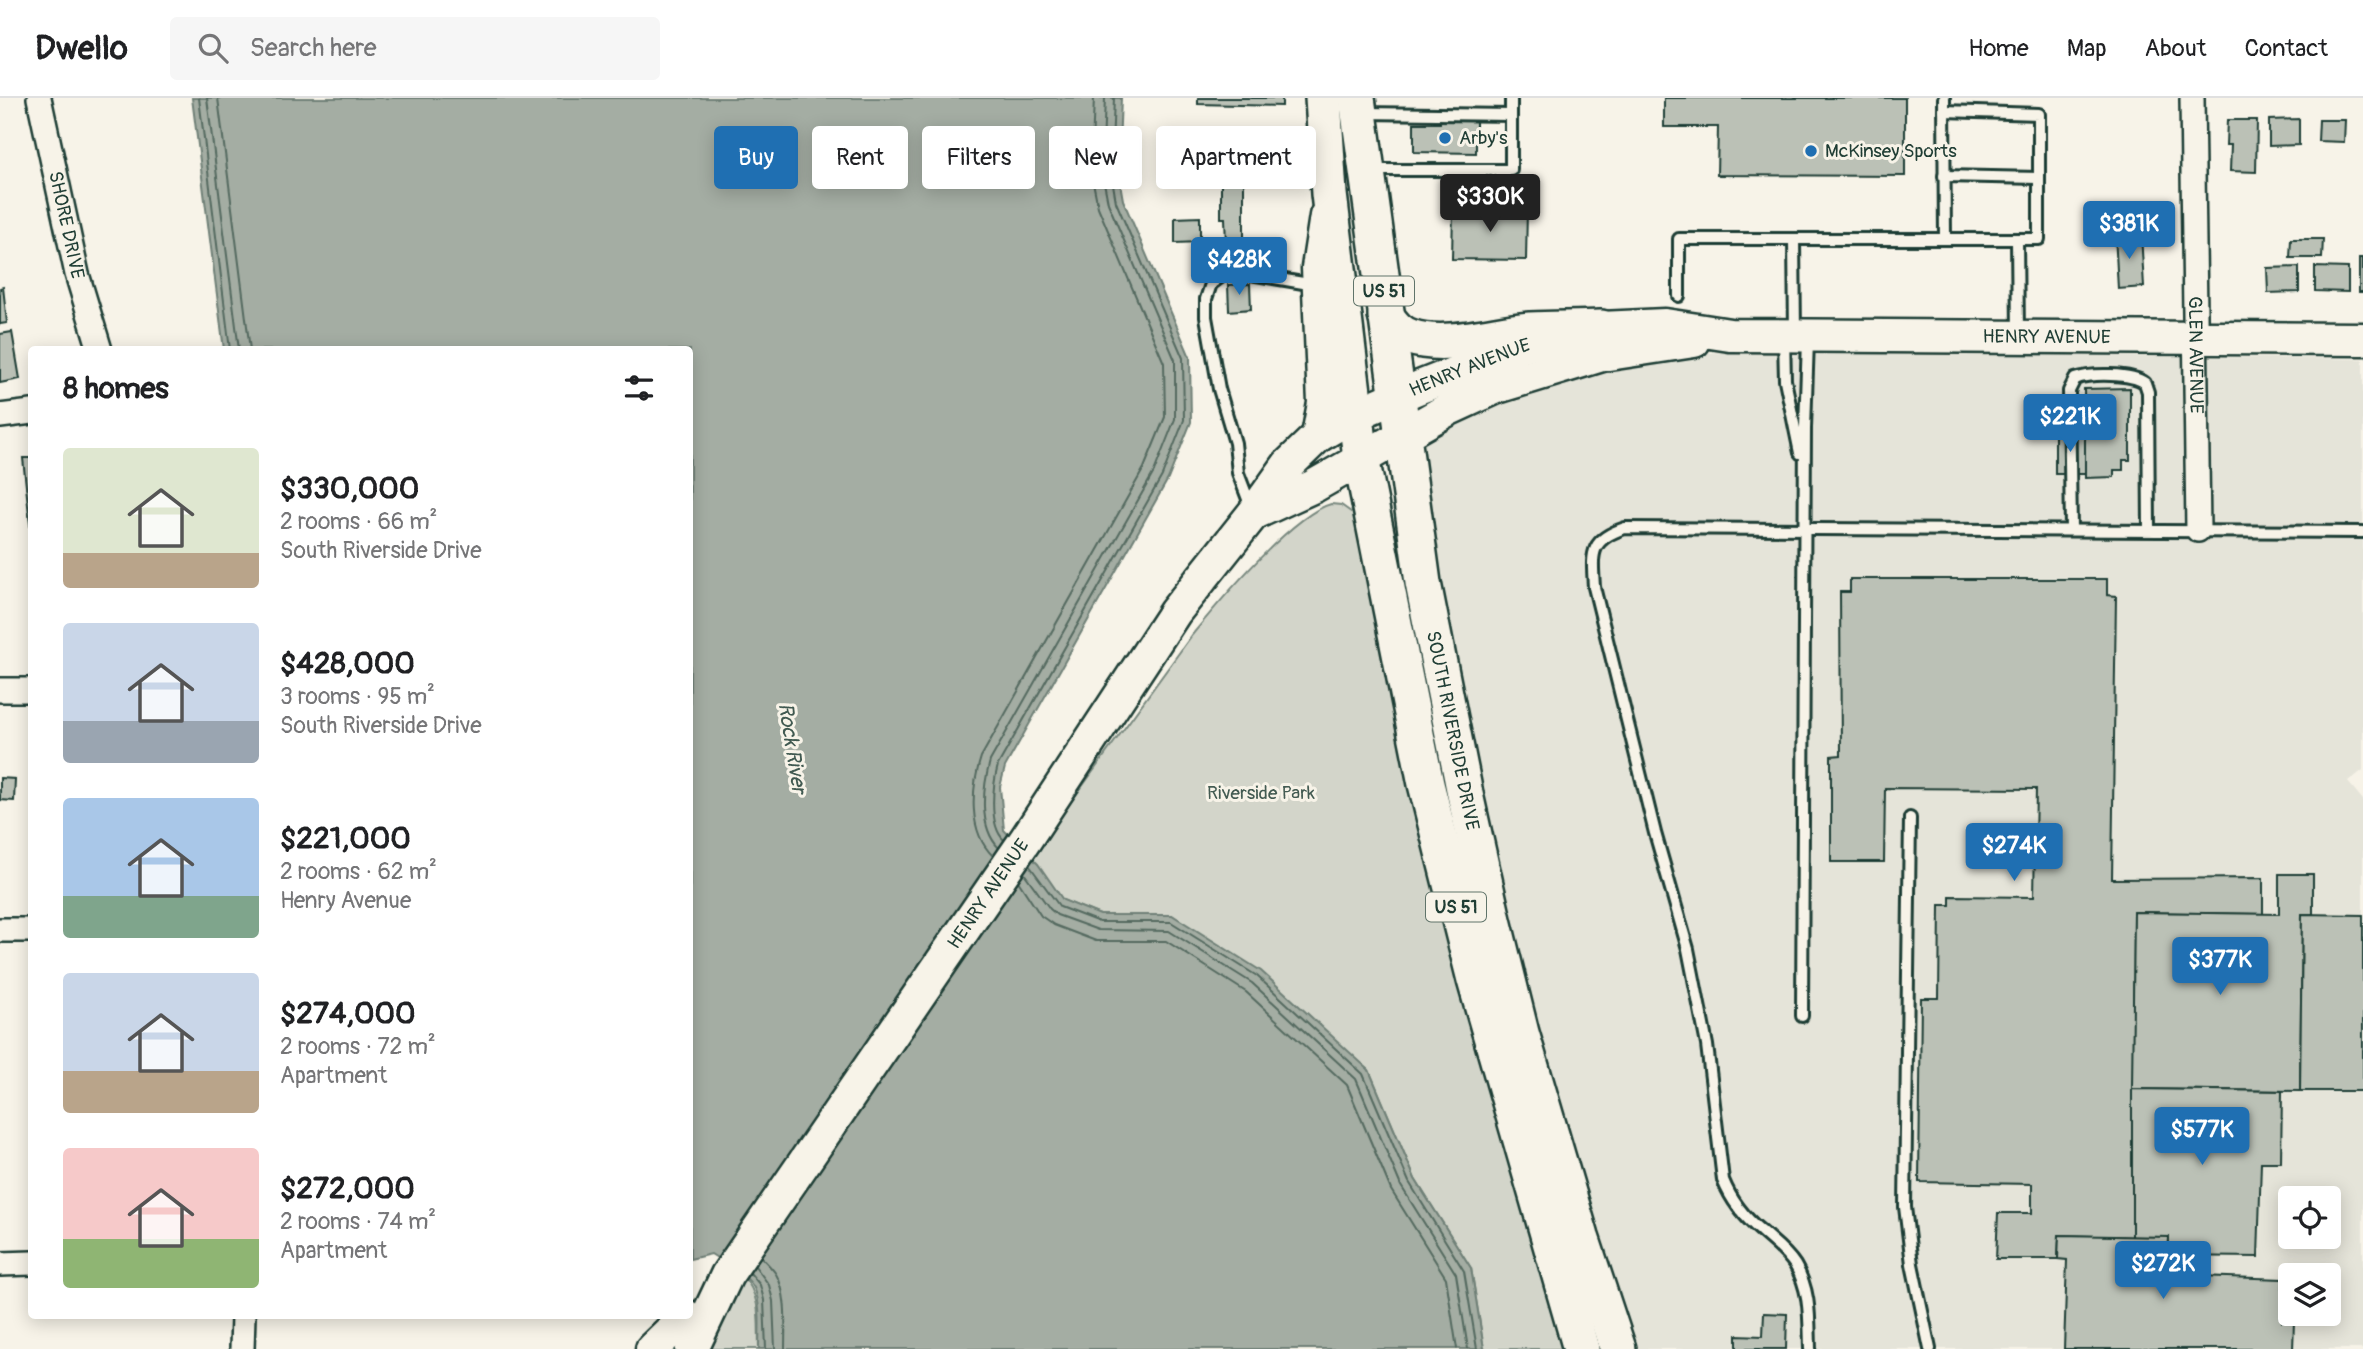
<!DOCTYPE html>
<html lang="en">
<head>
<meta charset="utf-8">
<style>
  body { margin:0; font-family:Pangolin,sans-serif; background:#f6f6f6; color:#202124; height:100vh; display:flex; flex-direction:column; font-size:26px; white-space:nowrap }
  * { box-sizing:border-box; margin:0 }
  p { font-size:23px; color:#757577 }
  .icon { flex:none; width:38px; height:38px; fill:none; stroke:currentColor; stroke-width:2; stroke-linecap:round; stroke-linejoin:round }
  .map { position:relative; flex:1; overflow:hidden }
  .panel { position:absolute; left:28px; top:248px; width:665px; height:973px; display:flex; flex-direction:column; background:#fff; border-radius:7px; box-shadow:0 4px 18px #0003 }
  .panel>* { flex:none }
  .top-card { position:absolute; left:714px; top:28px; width:665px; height:63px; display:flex; gap:14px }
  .fabs { position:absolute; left:2278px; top:1088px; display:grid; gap:14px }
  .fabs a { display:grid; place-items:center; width:63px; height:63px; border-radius:7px; background:#fff; box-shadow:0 4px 18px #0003; font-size:35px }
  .price { position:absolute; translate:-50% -60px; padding:0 16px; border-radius:7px; background:#1f6fb2; color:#fff; font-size:23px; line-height:46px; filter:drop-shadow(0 2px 4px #0008) }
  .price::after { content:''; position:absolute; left:50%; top:42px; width:21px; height:16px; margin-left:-10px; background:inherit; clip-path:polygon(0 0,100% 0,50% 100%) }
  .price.selected { background:#222; color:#fff }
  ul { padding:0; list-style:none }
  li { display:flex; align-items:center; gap:21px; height:175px; padding:0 35px }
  li span { display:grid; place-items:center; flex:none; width:196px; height:140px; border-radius:7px; color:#555 }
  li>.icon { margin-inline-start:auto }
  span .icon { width:84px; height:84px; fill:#fffc; stroke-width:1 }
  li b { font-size:30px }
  h2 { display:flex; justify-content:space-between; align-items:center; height:84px; padding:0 35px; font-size:30px }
  .chip { padding:0 24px; border-radius:7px; background:#fff; box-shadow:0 4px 18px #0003; font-size:24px; line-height:63px }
  .chip.selected { background:#1f6fb2; color:#fff }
  header { display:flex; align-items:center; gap:42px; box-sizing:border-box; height:98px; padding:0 35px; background:#fff; border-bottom:2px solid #e0e0e0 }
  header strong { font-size:33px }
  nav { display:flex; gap:38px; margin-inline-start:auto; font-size:24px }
  .search { width:490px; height:63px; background:#f6f6f6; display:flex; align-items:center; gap:18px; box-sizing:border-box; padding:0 24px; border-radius:7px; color:#757577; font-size:26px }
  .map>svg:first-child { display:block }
  .built { fill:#e5e4d9; fill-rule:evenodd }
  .green { fill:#d3d5ca; stroke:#79897f; stroke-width:2 }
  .water { fill:#a4ada3; stroke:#6f8077; stroke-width:2 }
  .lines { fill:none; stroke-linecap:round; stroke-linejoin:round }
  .shore { stroke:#546a60; stroke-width:2 }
  .building { fill:#bbc1b6; stroke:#1f3d34; stroke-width:2 }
  .lane-casing { stroke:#1f3d34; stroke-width:16 }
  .street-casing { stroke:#1f3d34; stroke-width:28 }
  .secondary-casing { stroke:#1f3d34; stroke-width:37 }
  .primary-casing { stroke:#1f3d34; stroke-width:40 }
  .lane { stroke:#f7f3e8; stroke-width:10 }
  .street { stroke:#f7f3e8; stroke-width:23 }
  .secondary { stroke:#f7f3e8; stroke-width:32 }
  .primary { stroke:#f7f3e8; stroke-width:35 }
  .poi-dot { fill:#1f6fb2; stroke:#f7f3e8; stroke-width:2.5 }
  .labels { text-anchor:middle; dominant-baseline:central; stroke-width:6; stroke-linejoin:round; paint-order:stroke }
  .shield { fill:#f7f3e8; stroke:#60746a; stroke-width:2 }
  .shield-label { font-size:18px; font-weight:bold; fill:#1f3d34 }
  .poi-label { font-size:19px; fill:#1f3d34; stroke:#f7f3e8; text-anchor:start }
  .street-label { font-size:19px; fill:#1f3d34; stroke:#f7f3e8 }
  .park-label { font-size:19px; fill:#435b52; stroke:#f7f3e8 }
  .water-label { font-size:21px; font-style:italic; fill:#405950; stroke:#f7f3e8 }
</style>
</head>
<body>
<header>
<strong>Dwello</strong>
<div class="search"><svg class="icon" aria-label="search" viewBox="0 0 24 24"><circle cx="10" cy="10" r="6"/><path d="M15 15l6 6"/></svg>Search here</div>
<nav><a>Home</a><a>Map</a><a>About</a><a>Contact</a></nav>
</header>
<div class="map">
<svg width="2363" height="1251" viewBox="0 0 2363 1251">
  <rect width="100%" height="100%" fill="#f7f3e8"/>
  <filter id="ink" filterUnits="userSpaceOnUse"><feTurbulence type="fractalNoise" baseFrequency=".0143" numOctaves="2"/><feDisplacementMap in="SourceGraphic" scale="14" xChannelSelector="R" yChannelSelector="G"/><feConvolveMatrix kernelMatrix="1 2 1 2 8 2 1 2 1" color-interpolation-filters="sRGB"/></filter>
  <g filter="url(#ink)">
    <path class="built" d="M1739 253 2363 261V672L2348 684 2363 702V1251H1629L1546 977 1469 653 1419 358 1423 347 1452 324 1512 297 1657 258ZM2291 1101H2329V1139H2291ZM2291 1178H2329V1216H2291Z"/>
    <g class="green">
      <path d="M1331 406 1341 407 1358 419 1569 1251H1484L1471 1170 1415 1081 1369 972 1172 817H1100L1062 802 1031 759 1192 537C1219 504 1293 416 1331 406Z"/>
      <path d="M743 1178C762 1199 758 1224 759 1251H701Z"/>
    </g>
    <path class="water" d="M192 0H1121L1118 74 1123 102 1190 259 1191 324 1168 381 1005 669 1000 689 1004 732 1038 766 1063 802 1100 817H1172L1261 873 1369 972 1415 1081 1471 1170 1484 1251H759C759 1233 762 1207 754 1190 746 1175 724 1165 711 1156L690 1161V252H224Z"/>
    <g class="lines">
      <g class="shore">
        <path d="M199 0 230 252"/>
        <path d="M207 0 239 252"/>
        <path d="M218 0 250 252"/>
        <path d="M1004 742C988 727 993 686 998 667L1162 378 1184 322 1183 260 1116 104 1111 74 1114 0"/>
        <path d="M999 750C978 729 983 689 990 663L1154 374 1175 321V262L1108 105 1102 74 1105 0"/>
        <path d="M993 758C968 734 971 691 981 659L1144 370 1165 319 1164 265 1098 109 1091 74 1094 0"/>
        <path d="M1029 767 1060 809 1099 824H1171L1257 878 1363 976 1409 1084 1464 1173 1477 1251"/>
        <path d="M1024 775 1050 811 1057 817 1098 832 1169 833 1252 885 1356 981 1401 1088 1456 1176 1468 1251"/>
        <path d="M1018 783 1041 818 1054 827 1096 843H1166L1246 894 1347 987 1391 1092 1446 1180 1457 1251"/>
        <path d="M761 1159C766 1164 772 1170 776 1176 788 1196 785 1229 785 1251"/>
        <path d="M755 1168 769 1187 773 1203 775 1251"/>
        <path d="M750 1175 760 1187 764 1202 766 1251"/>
      </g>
    </g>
    <g class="building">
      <path d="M1198 0H1282V8L1198 6Z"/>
      <path d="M1664 0H1905V78L1717 77 1718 29H1664Z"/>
      <path d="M1440 21H1476V55L1414 54V25H1440Z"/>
      <path d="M2299 21V47L2269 48V22Z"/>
      <path d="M2227 22H2257L2256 74 2230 73 2231 47H2226Z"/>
      <path d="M2319 22H2345L2344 44 2318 43Z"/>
      <path d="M1221 84H1244V146H1226L1225 120H1221Z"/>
      <path d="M1453 110 1527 111 1526 162 1452 161Z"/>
      <path d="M1200 119V144L1175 145V120Z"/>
      <path d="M2141 135 2144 189 2118 191 2115 136Z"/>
      <path d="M2291 141H2323L2322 160H2290Z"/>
      <rect x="2359" y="160" width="4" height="34"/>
      <path d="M2299 169V194L2268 195 2267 170Z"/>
      <path d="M2315 169 2348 170V194L2315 193Z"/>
      <path d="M1250 186 1251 211 1229 213 1228 187Z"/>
      <path d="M3 189 7 225 0 226V190Z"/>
      <path d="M12 234 20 281 0 285V236Z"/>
      <path d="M2130 290V362H2123V372H2114V379L2085 380 2084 291Z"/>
      <rect x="2055" y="335" width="30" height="41"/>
      <path d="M23 360H32V445Z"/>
      <path d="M1850 481H2107V497L2116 498 2112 781 2263 780V816L2134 814 2132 1139 2059 1137 2058 1161H1996L1998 1115H2032V1086L1919 1084 1921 900H1939L1940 807H1950V798L2034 799 2036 691 1885 690 1884 764H1831V658L1841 657 1840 494H1850Z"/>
      <path d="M0 680 15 681 14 703 0 702Z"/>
      <path d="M2279 776H2313V816H2302L2300 993 2132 991 2134 814 2279 816Z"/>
      <path d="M2302 816 2363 817V993H2300Z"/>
      <path d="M2132 991 2282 993 2281 1064H2261L2258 1159 2168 1158 2169 1139H2132Z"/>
      <path d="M2059 1137 2169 1139 2168 1158H2173L2172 1177 2283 1181 2282 1224 2294 1223 2293 1251H2064L2067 1162 2058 1161Z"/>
      <path d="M1764 1215 1787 1216 1786 1251H1737V1237L1763 1238Z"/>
    </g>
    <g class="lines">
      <defs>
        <g id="lane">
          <path d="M1944 0 1945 141"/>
          <path d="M1364 15 1511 17"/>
          <path d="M1371 72H1511V0"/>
          <path d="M1944 78 2039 80"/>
          <path d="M1794 141 1795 235"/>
          <path d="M2017 141 2018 236"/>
          <path d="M1679 198V141H2039V16L1944 13"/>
          <path d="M1784 240 1785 282 1800 355"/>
          <path d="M1251 409 1238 375 1235 345 1219 291 1206 219V201L1211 186 1223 177 1238 174 1315 187"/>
          <path d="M2071 432 2069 293 2075 281C2090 275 2132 275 2145 285L2148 294 2149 432"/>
          <path d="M1910 720 1905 1109 1912 1166 1930 1251"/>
          <path d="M1802 918 1805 330 1808 242"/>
          <path d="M1810 1251C1809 1222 1811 1193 1795 1167 1786 1153 1773 1144 1761 1133 1744 1119 1731 1102 1723 1082L1707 947 1688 851 1655 735 1594 489C1592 455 1589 442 1625 430L2363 434"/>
        </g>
        <g id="street">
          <path id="s1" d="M39 0 77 176 100 252"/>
          <path id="s2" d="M2192 0 2198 432"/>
          <path d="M0 318 32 314"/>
          <path d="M0 592H32"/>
          <path d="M0 832H32"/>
          <path d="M0 1166 32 1165"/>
          <path d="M242 1251 243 1218"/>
        </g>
        <g id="secondary">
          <path d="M1318 338 1324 305 1318 170 1326 118"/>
          <path d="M1255 415 1314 388 1447 312 1497 289 1602 257 1694 243"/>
          <path d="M652 1251 686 1218"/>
          <path id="s3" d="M692 1251 727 1177 1026 741 1175 514 1253 416 1288 367 1318 338 1356 316 1420 289 1521 249 1566 236 1601 230 1665 227 1730 237 2363 241"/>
        </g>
        <g id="primary">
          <path d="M1323 0 1329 96 1361 360 1426 686 1475 882 1581 1251"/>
          <path id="s4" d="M1357 0 1423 485 1465 696 1493 822 1521 935 1581 1139 1618 1251"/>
          <path d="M1386 218C1393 228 1399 235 1410 239 1445 251 1494 235 1530 232 1553 231 1577 231 1601 230"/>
        </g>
      </defs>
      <use href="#lane" class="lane-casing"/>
      <use href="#street" class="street-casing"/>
      <use href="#secondary" class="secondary-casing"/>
      <use href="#primary" class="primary-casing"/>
      <use href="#lane" class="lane"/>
      <use href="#street" class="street"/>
      <use href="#secondary" class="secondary"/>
      <use href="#primary" class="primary"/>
    </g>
  </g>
  <g class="poi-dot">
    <circle cx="1445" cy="40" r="7"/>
    <circle cx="1811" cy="53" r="7"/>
  </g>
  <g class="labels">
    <g class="shield">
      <rect x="1354" y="178.5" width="60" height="29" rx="5"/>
      <rect x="1426" y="794.5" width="60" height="29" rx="5"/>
    </g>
    <g class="shield-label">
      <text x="1384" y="193">US 51</text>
      <text x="1456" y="809">US 51</text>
    </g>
    <g class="poi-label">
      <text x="1459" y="40">Arby's</text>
      <text x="1825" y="53">McKinsey Sports</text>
    </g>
    <g class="street-label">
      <text stroke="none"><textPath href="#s1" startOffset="130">SHORE DRIVE</textPath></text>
      <text stroke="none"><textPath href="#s3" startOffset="1860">HENRY AVENUE</textPath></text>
      <text stroke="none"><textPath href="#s2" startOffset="257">GLEN AVENUE</textPath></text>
      <text stroke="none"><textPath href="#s3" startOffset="1276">HENRY AVENUE</textPath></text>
      <text stroke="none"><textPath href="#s4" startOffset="640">SOUTH RIVERSIDE DRIVE</textPath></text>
      <text stroke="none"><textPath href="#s3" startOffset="544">HENRY AVENUE</textPath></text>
    </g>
    <g class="park-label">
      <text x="1261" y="695">Riverside Park</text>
    </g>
    <g class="water-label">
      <text transform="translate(792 650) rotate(81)">Rock River</text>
    </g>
  </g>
</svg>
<div class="fabs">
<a><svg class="icon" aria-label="locate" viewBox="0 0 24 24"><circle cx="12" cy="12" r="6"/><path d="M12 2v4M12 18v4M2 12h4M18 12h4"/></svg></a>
<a><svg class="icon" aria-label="layers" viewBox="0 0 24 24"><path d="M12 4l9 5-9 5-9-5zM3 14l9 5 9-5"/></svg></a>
</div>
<b class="price selected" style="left:1490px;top:136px">$330K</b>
<b class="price" style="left:2129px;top:163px">$381K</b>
<b class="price" style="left:1239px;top:199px">$428K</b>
<b class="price" style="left:2070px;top:356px">$221K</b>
<b class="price" style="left:2014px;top:785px">$274K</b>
<b class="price" style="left:2220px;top:899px">$377K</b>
<b class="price" style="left:2202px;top:1069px">$577K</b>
<b class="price" style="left:2163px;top:1203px">$272K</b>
<div class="top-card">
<a class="chip selected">Buy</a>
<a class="chip">Rent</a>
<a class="chip">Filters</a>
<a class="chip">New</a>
<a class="chip">Apartment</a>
</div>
<section class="panel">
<h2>8 homes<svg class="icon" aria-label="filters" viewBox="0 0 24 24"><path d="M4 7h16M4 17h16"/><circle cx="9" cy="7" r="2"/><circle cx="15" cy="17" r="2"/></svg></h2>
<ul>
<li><span style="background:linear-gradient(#dfe7d0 75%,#b9a48a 0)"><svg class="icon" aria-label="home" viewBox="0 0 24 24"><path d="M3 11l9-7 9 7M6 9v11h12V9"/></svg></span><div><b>$330,000</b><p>2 rooms · 66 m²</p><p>South Riverside Drive</p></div></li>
<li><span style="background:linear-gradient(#c9d6e8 70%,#9aa5b1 0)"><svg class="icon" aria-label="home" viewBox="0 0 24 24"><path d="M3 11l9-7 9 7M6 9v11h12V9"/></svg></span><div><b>$428,000</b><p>3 rooms · 95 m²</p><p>South Riverside Drive</p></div></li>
<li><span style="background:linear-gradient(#a9c7e8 70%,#7fa58c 0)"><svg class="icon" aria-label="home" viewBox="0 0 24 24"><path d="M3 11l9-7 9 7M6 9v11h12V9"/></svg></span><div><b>$221,000</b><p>2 rooms · 62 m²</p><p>Henry Avenue</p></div></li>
<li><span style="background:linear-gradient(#c9d6e8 70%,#b9a48a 0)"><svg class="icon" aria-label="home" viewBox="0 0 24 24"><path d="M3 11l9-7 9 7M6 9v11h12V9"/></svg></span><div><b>$274,000</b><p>2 rooms · 72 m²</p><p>Apartment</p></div></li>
<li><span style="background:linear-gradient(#f6c9c9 65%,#8fb573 0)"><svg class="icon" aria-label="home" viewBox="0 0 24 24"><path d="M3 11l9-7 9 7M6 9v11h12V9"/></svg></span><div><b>$272,000</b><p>2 rooms · 74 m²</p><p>Apartment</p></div></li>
</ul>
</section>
</div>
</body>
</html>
